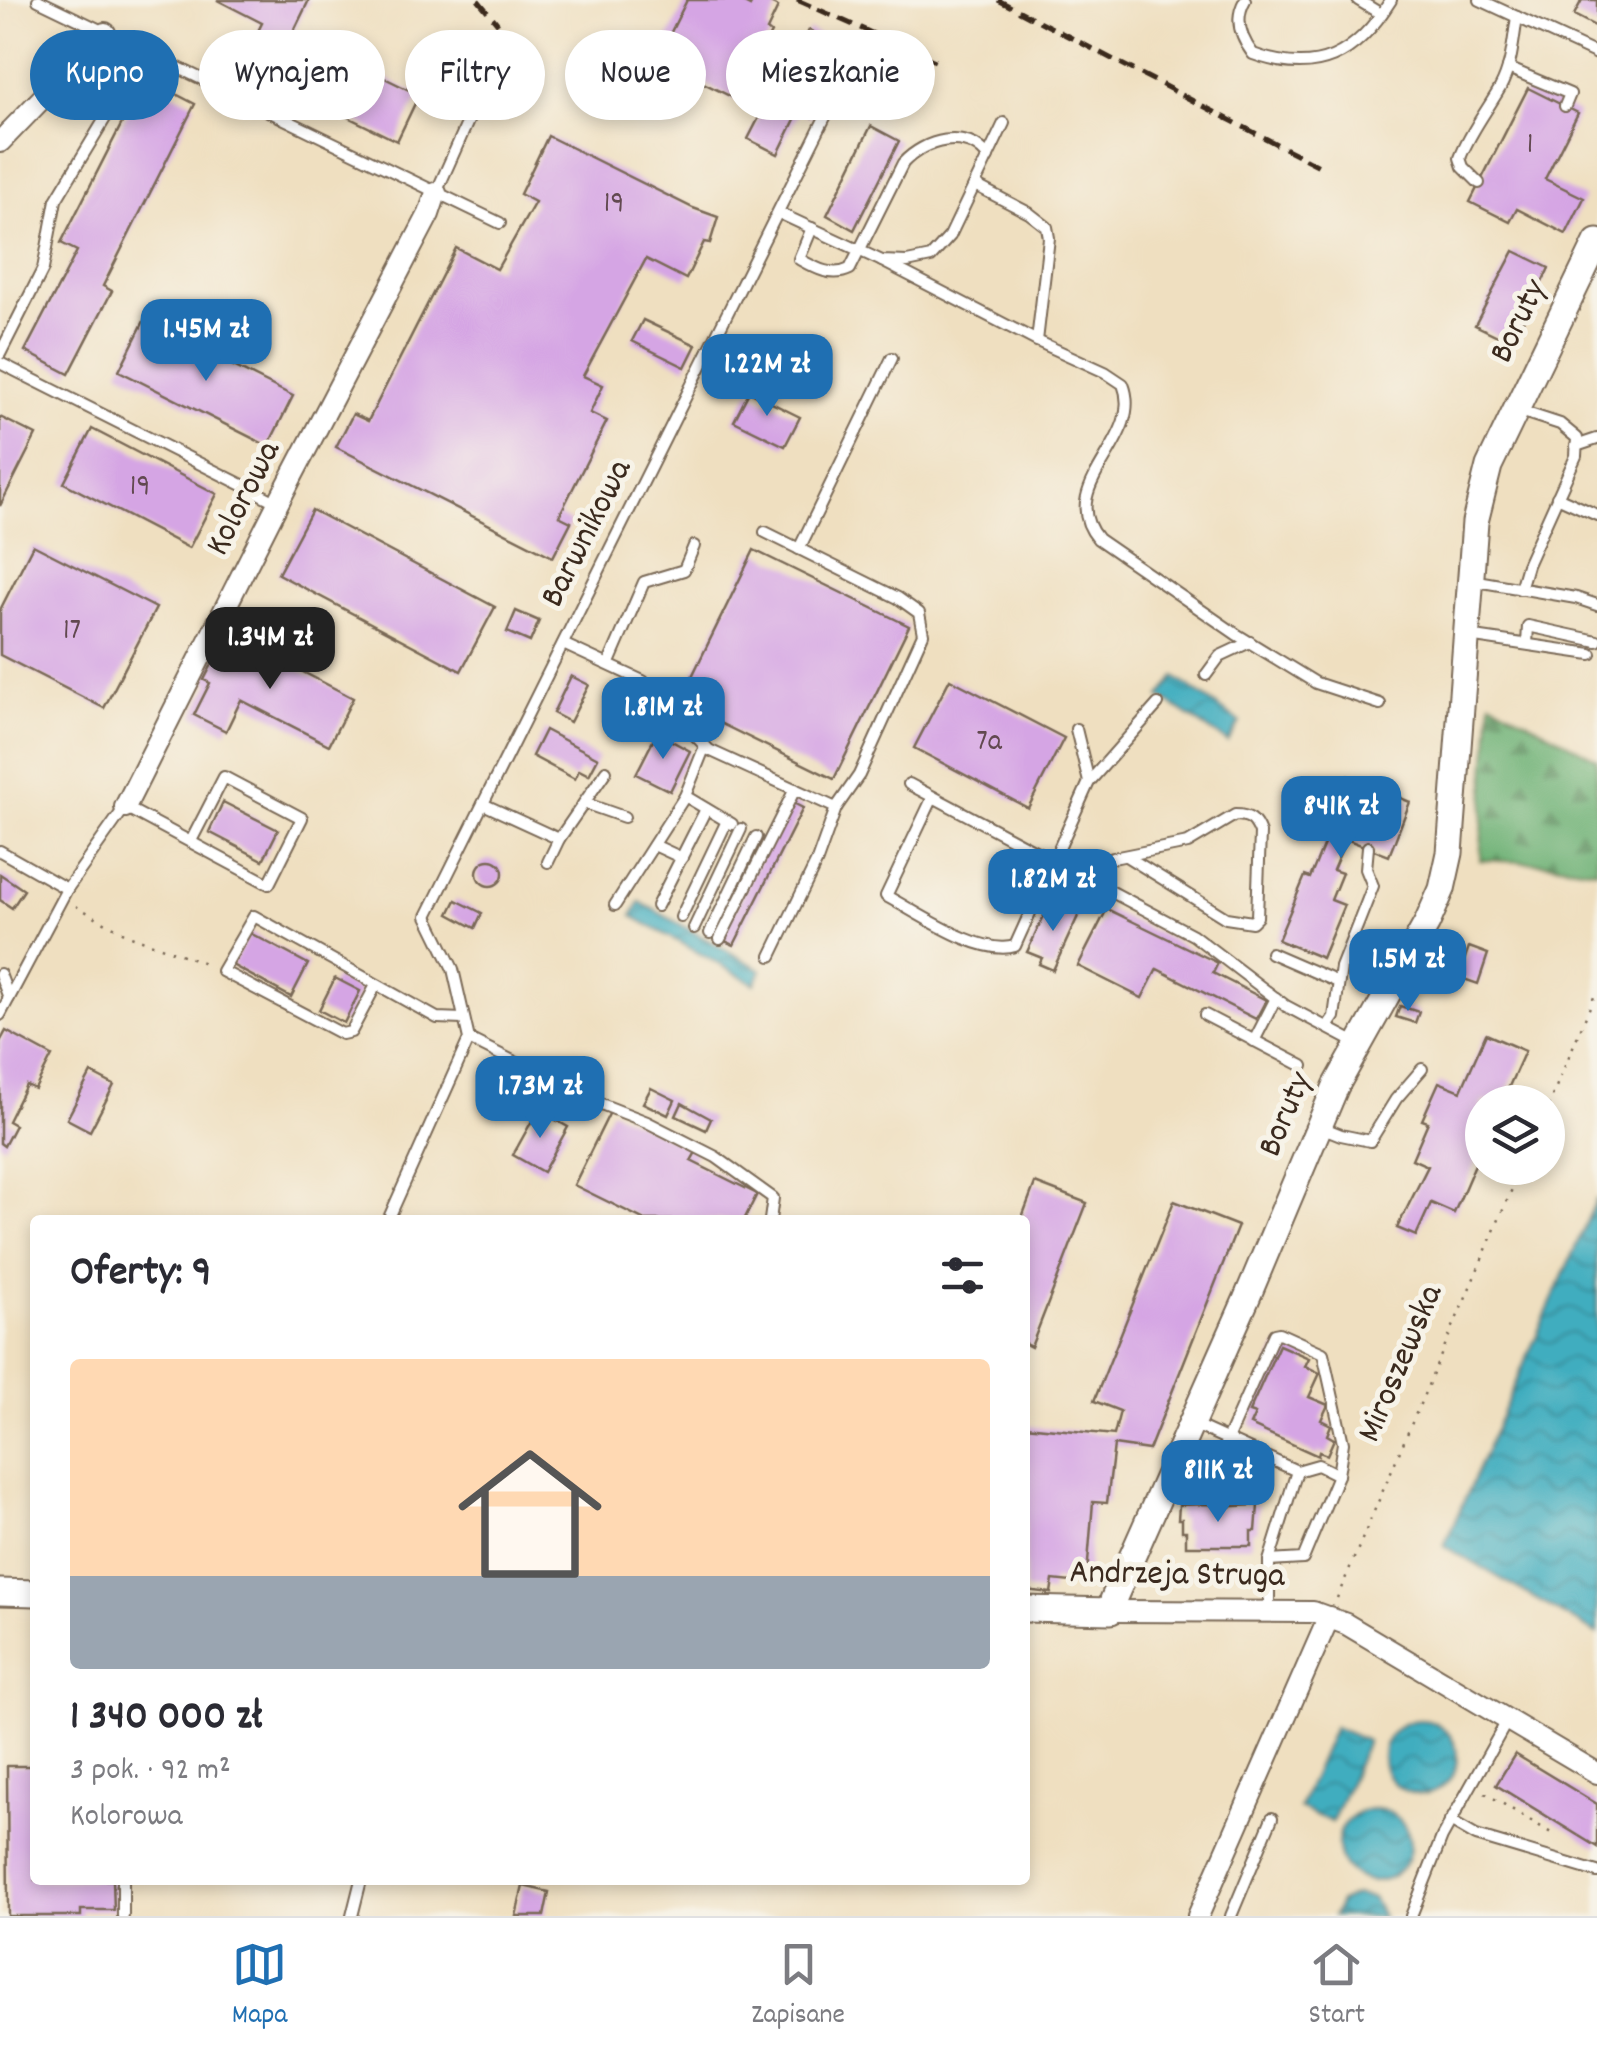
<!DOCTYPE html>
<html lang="pl">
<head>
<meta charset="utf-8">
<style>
  body { margin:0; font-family:Dekko,sans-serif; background:#f2f2f3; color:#2b2b33; height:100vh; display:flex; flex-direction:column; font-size:38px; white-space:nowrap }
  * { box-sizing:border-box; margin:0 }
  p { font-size:32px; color:#7c7c81 }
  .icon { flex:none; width:55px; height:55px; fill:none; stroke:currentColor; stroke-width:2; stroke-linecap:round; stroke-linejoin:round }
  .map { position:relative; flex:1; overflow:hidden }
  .drawer { position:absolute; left:30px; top:1215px; width:1000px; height:670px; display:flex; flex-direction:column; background:#fff; border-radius:10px; box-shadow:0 5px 15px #0003 }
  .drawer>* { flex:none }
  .hud { position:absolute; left:30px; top:30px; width:1000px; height:90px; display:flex; gap:20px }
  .controls { position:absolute; left:1465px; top:1085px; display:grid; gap:20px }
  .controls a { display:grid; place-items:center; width:100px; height:100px; border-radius:50%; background:#fff; box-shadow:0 5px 15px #0003; font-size:50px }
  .price { position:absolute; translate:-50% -85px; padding:0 22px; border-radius:20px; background:#1f6fb2; color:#fff; font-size:32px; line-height:65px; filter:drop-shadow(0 2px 5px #0008) }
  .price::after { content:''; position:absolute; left:50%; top:60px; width:30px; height:22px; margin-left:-15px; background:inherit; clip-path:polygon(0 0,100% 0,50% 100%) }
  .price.on { background:#222; color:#fff }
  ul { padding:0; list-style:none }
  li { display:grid; align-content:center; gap:20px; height:530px; padding:0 40px }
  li+li { border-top:2px solid #e1e1e2 }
  li span { display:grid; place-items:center; height:310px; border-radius:10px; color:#555 }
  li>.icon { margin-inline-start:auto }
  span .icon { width:180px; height:180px; fill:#fffc; stroke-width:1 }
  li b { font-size:42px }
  h2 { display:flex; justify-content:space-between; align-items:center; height:120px; padding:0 40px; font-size:42px }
  .chip { padding:0 35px; border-radius:45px; background:#fff; box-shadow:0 5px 15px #0003; font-size:35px; line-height:90px }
  .chip.on { background:#1f6fb2; color:#fff }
  .tabs { display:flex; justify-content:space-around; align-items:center; height:140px; border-top:2px solid #e1e1e2; background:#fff; font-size:28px; color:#7c7c81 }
  .tabs a { display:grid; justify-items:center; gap:5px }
  .tabs .on { color:#1f6fb2 }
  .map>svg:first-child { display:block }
  .forest { fill:url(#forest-firs); stroke:#546e49; stroke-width:2.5 }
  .water { fill:url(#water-waves); stroke:#3e6c6e; stroke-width:2.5 }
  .building { fill:#d5a5e4 }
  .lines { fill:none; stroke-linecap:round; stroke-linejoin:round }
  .service-casing { stroke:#7a6957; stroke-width:14 }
  .minor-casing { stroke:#7a6957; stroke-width:24 }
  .tertiary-casing { stroke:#7a6957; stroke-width:29 }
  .path { stroke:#7a6957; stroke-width:2.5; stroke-dasharray:2.5 8; stroke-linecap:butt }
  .service { stroke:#fff; stroke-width:10 }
  .minor { stroke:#fff; stroke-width:20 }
  .tertiary { stroke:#fff; stroke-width:25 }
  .rail { stroke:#3b2a1e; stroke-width:5; stroke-dasharray:15 8; stroke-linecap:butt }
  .labels { text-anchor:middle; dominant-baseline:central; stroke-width:10; stroke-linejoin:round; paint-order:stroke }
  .number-label { font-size:30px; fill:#624950 }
  .street-label { font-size:35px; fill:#3b2a1e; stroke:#f7f3e8 }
</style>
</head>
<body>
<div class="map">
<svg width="1597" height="1916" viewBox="0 0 1597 1916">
  <defs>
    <pattern id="forest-firs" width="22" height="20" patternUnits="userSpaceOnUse" patternTransform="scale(2.5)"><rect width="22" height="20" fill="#6db174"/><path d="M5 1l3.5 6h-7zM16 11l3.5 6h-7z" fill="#5b905f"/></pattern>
    <pattern id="water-waves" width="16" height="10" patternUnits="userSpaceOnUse" patternTransform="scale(2.5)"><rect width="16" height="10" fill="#40adbf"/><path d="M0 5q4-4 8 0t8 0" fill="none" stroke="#378d9b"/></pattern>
  </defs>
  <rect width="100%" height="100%" fill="#f7f3e8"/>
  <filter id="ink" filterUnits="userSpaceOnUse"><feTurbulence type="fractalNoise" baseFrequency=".01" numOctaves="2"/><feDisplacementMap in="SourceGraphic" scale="20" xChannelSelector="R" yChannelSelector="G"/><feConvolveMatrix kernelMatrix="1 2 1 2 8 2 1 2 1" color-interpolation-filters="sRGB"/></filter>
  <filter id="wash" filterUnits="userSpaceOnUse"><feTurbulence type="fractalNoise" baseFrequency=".0048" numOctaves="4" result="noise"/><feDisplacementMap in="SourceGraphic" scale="40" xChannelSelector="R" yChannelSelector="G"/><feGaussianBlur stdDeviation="2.25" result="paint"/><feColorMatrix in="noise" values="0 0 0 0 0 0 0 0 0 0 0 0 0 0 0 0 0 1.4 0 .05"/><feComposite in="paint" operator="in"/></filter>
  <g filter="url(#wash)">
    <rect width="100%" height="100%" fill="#efdfc0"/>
    <path class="forest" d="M1491 701 1597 759V870L1546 863 1480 860Z"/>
    <g class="water">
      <path d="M1175 677 1240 722 1228 742 1160 697Z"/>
      <path d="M640 902 762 970 755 984 632 916Z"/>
      <path d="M1597 1198V1634L1444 1546Z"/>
      <circle cx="1420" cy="1757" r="37"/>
      <path d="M1334 1727 1367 1741 1332 1822 1299 1808Z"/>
      <circle cx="1374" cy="1845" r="36"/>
      <path d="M1355 1895 1372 1898 1383 1916H1333L1340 1902Z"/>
    </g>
    <g id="blocks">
      <g class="building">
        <path d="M217 0H309L293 33 419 95 397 141 270 79 275 68 247 54 262 23Z"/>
        <path d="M687 0H738L750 6 753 0H764L778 7 767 30 771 33 763 48 793 63 809 30 835 43 811 90 823 95 812 117 799 111 778 154 748 139 770 96 748 85 740 101 657 60Z"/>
        <path d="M1582 0H1597V27L1574 15Z"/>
        <path d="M145 78 195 104 103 286 112 291 69 374 25 351 77 251 61 243Z"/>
        <path d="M1528 88 1578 113 1545 179 1584 198 1566 234 1517 209 1510 222 1470 202Z"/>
        <path d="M871 126 899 141 854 230 827 215Z"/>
        <path d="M548 136 693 208 718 217 710 243 704 242 686 279 646 259 583 376 603 385 590 413 607 421 559 516 571 522 553 557 336 447 353 414 368 421 456 248 497 269 535 202 520 194Z"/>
        <path d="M1514 251 1549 268 1512 343 1475 325Z"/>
        <path d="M643 320 696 345 685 367 632 341Z"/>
        <path d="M144 321 293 396 268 446 119 371Z"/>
        <path d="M749 392 800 417 785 446 734 421Z"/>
        <path d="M0 417 36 435 0 506Z"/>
        <path d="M92 429 217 494 189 548 64 483Z"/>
        <path d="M312 510 495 607 461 671 278 574Z"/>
        <path d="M33 545 156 608 104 708 0 655V610Z"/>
        <path d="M754 550 909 626 834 779 679 703Z"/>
        <path d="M516 611 539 621 530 642 507 632Z"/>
        <path d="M228 633 353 698 329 745 241 700 226 731 194 715 210 683 204 680Z"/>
        <path d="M571 676 589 685 570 722 553 713Z"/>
        <path d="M950 679 1064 738 1028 808 914 748Z"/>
        <path d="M545 730 598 758 589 775 579 770 575 779 532 756Z"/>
        <path d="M657 733 690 751 670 791 636 774Z"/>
        <path d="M1348 776 1410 802 1389 856 1346 839 1333 870 1342 873 1331 900 1344 905 1322 958 1278 940 1305 876 1310 878 1334 820 1329 818Z"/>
        <path d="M789 801 803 808 734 945 720 939Z"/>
        <path d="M223 802 278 830 263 860 209 832Z"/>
        <circle cx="490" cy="873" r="13"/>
        <path d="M0 874 24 890 12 908 0 900Z"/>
        <path d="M456 900 482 913 475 928 449 914Z"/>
        <path d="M1051 901 1079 914 1053 970 1039 964 1042 958 1027 952Z"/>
        <path d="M1107 909 1218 963 1213 973 1266 1000 1256 1019 1157 969 1142 998 1078 966Z"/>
        <path d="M250 933 308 964 291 997 232 965Z"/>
        <path d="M1469 947 1488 954 1478 984 1458 977Z"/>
        <path d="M335 978 360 991 344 1023 319 1010Z"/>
        <path d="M1400 1006 1419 1012 1415 1023 1396 1017Z"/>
        <path d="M6 1031 52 1056 35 1089 26 1085 8 1121 15 1125 4 1146 0 1143V1042Z"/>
        <path d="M1486 1034 1525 1051 1502 1102H1482V1148L1454 1213 1431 1203 1416 1236 1397 1228 1428 1166 1412 1159 1428 1122 1422 1120 1439 1082 1461 1091Z"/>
        <path d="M91 1073 114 1085 90 1131 67 1119Z"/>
        <path d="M651 1088 675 1100 668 1115 643 1103Z"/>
        <path d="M682 1103 711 1119 706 1130 676 1116Z"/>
        <path d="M538 1110 568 1127 543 1172 513 1155Z"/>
        <path d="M611 1110 696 1152 691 1161 757 1194 744 1220H645L574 1185Z"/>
        <path d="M1035 1183 1087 1203 1031 1347 1025 1344V1220H1021Z"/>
        <path d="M1174 1201 1238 1226 1149 1450 1114 1445 1107 1503 1093 1502 1087 1575 1071 1582 1053 1580 1051 1593 1025 1590V1426L1114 1435 1120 1411 1094 1401Z"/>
        <path d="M1279 1345 1309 1358 1305 1366 1320 1373 1309 1397 1328 1405 1321 1420 1331 1425 1327 1435 1334 1439 1327 1455 1319 1452 1318 1456 1250 1425 1255 1414 1249 1412Z"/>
        <path d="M1210 1504 1214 1507 1258 1505 1256 1531H1251V1546H1186V1531H1182V1519H1178L1179 1505Z"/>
        <path d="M1515 1754 1597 1804V1847L1496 1785Z"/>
        <path d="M7 1766H35V1880H113L114 1910H81V1916H8Z"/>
        <path d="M523 1886 549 1892 544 1916H516Z"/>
      </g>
    </g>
  </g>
  <g filter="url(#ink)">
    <use href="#blocks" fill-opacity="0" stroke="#7a6957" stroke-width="2.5"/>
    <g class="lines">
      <defs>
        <g id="service">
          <path d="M38 0 500 223"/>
          <path d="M1245 0C1234 19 1240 37 1253 54 1317 77 1356 56 1391 0"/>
          <path d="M1358 0 1381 14"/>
          <path d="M1480 0 1597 54"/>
          <path d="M1508 68 1570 94 1565 106"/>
          <path d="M1479 183 1463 167 1460 158C1470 132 1486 112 1500 88 1512 66 1513 41 1517 17"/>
          <path d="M975 185 1029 213 1047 227 1049 238 1037 341"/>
          <path d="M436 193 498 54"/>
          <path d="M779 213 882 261 907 262 931 257 950 236 1004 123"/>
          <path d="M812 228 799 259C815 268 832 278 850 269L903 163C924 140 966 128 988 157"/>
          <path d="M882 261 1037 341 1105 372 1123 384C1146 441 1053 486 1098 539L1236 634 1316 683 1380 704"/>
          <path d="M0 354 43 269 56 200 145 52"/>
          <path d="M0 363 278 503"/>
          <path d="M1517 410 1560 424 1577 438 1576 456 1527 565 1520 589"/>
          <path d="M1576 446 1597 439"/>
          <path d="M1557 497 1597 515"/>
          <path d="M799 549 892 358"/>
          <path d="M1471 580 1576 598 1597 605"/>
          <path d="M225 609 317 659"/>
          <path d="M1468 636 1591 654"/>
          <path d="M563 644 643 681 709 750 836 808 859 775 923 634 919 613 898 598 765 532"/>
          <path d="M1527 644 1528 626 1597 641"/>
          <path d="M609 663 644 582 684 570 694 546"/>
          <path d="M1206 675 1220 656 1250 642"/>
          <path d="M1076 729 1089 782"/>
          <path d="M909 784 1193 935 1286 1006 1358 1044"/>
          <path d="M685 796 732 824"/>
          <path d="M933 797 886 896C917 912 980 957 1015 946L1089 782 1158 704"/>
          <path d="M584 803 624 817"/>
          <path d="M483 804 559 839 548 862"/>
          <path d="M559 839 606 771"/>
          <path d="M654 845 682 858"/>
          <path d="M0 851 67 889"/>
          <path d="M1068 867 1188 843 1235 815C1250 815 1255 820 1260 833L1257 917 1252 922 1226 918 1126 856"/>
          <path d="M615 905 685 796 705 746"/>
          <path d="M657 906 706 809"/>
          <path d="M681 917 727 821"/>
          <path d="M694 928 741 829"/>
          <path d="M710 933 756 837"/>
          <path d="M720 939 795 789"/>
          <path d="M1271 953 1338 982"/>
          <path d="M771 956 817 861 836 808"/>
          <path d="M0 974 9 998"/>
          <path d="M376 985 351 1032 342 1034 222 971 254 916 437 1018 463 1019"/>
          <path d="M0 1015 67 889 125 807 269 884 302 818 224 777 191 841"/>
          <path d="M1205 1015 1303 1066"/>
          <path d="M1327 1027 1334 1017 1341 967 1373 886 1366 869 1368 847"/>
          <path d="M469 1039 591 1100 647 1122 716 1157 773 1198 770 1220"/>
          <path d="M1254 1041 1276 998"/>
          <path d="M1321 1127 1341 1135 1370 1141 1396 1099 1422 1069"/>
          <path d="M388 1220 469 1039 453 969 427 916 863 41"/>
          <path d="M1191 1423 1297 1471 1269 1561V1612"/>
          <path d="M1297 1471 1318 1465 1338 1475"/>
          <path d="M1214 1492V1469L1274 1334 1279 1333 1323 1353 1343 1443 1338 1475 1303 1559 1269 1561"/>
          <path d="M1450 1821 1476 1836 1597 1872"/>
          <path d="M123 1880V1916"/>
          <path d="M352 1916 361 1880"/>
          <path d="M1231 1916 1272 1818"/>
          <path d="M1411 1916 1442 1837 1507 1721"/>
        </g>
        <g id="minor">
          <path d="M0 142 105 33"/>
          <path d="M125 807 278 503 429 214 436 193"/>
          <path d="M1111 1611 1313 1612 1346 1624 1597 1773"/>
          <path d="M1198 1916 1329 1617"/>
        </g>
        <g id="tertiary">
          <path d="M0 1592 35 1593"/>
          <path d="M1025 1609 1111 1611 1113 1600 1246 1300 1336 1086 1427 923 1442 889 1450 853 1475 522 1489 466 1597 242"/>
        </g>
      </defs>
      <use href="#service" class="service-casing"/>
      <use href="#minor" class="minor-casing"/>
      <use href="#tertiary" class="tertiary-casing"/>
      <g class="path">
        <path d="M76 906 128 935 210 965"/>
        <path d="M1548 1106 1597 990"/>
        <path d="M1337 1598 1521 1168"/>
        <path d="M1485 1793 1556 1836"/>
      </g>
      <use href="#service" class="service"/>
      <use href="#minor" class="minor"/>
      <use href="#tertiary" class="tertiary"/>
      <g class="rail">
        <path d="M478 0 498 24"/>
        <path d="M797 0 935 61"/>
        <path d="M998 0 1319 166"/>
      </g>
    </g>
  </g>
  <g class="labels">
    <g class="number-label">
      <text x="1530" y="146">1</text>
      <text x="614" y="205">19</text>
      <text x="140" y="488">19</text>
      <text x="72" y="632">17</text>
      <text x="989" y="743">7a</text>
    </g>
    <g class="street-label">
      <text transform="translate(1520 322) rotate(-64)">Boruty</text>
      <text transform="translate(245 499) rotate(-63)">Kolorowa</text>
      <text transform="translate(588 534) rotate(-63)">Barwnikowa</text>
      <text transform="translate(1287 1115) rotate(-67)">Boruty</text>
      <text transform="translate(1402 1364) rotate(-67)">Miroszewska</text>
      <text transform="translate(1177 1576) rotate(1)">Andrzeja Struga</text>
    </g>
  </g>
</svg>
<div class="controls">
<a><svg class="icon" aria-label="layers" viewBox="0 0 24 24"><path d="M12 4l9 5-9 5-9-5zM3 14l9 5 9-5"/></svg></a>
</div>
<b class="price" style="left:206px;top:384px">1.45M zł</b>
<b class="price" style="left:767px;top:419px">1.22M zł</b>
<b class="price on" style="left:270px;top:692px">1.34M zł</b>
<b class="price" style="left:663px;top:762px">1.81M zł</b>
<b class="price" style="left:1341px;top:861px">841K zł</b>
<b class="price" style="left:1053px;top:934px">1.82M zł</b>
<b class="price" style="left:1408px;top:1014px">1.5M zł</b>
<b class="price" style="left:540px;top:1141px">1.73M zł</b>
<b class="price" style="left:1218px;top:1525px">811K zł</b>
<div class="hud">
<a class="chip on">Kupno</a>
<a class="chip">Wynajem</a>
<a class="chip">Filtry</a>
<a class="chip">Nowe</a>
<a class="chip">Mieszkanie</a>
</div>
<section class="drawer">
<h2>Oferty: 9<svg class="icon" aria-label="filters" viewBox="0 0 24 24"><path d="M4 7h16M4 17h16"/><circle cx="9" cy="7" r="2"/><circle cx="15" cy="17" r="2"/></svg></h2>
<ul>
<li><span style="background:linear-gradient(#ffd9b3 70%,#9aa5b1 0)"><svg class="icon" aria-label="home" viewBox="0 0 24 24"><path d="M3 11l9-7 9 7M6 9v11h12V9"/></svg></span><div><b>1 340 000 zł</b><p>3 pok. · 92 m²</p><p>Kolorowa</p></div></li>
</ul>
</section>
</div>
<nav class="tabs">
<a class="on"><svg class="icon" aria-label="map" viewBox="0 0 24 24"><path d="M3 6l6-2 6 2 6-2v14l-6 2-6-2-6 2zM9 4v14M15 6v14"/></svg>Mapa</a>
<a><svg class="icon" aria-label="saved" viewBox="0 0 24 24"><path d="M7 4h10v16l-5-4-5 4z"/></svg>Zapisane</a>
<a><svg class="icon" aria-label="home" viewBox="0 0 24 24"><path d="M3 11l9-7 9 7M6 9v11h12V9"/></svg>Start</a>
</nav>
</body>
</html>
